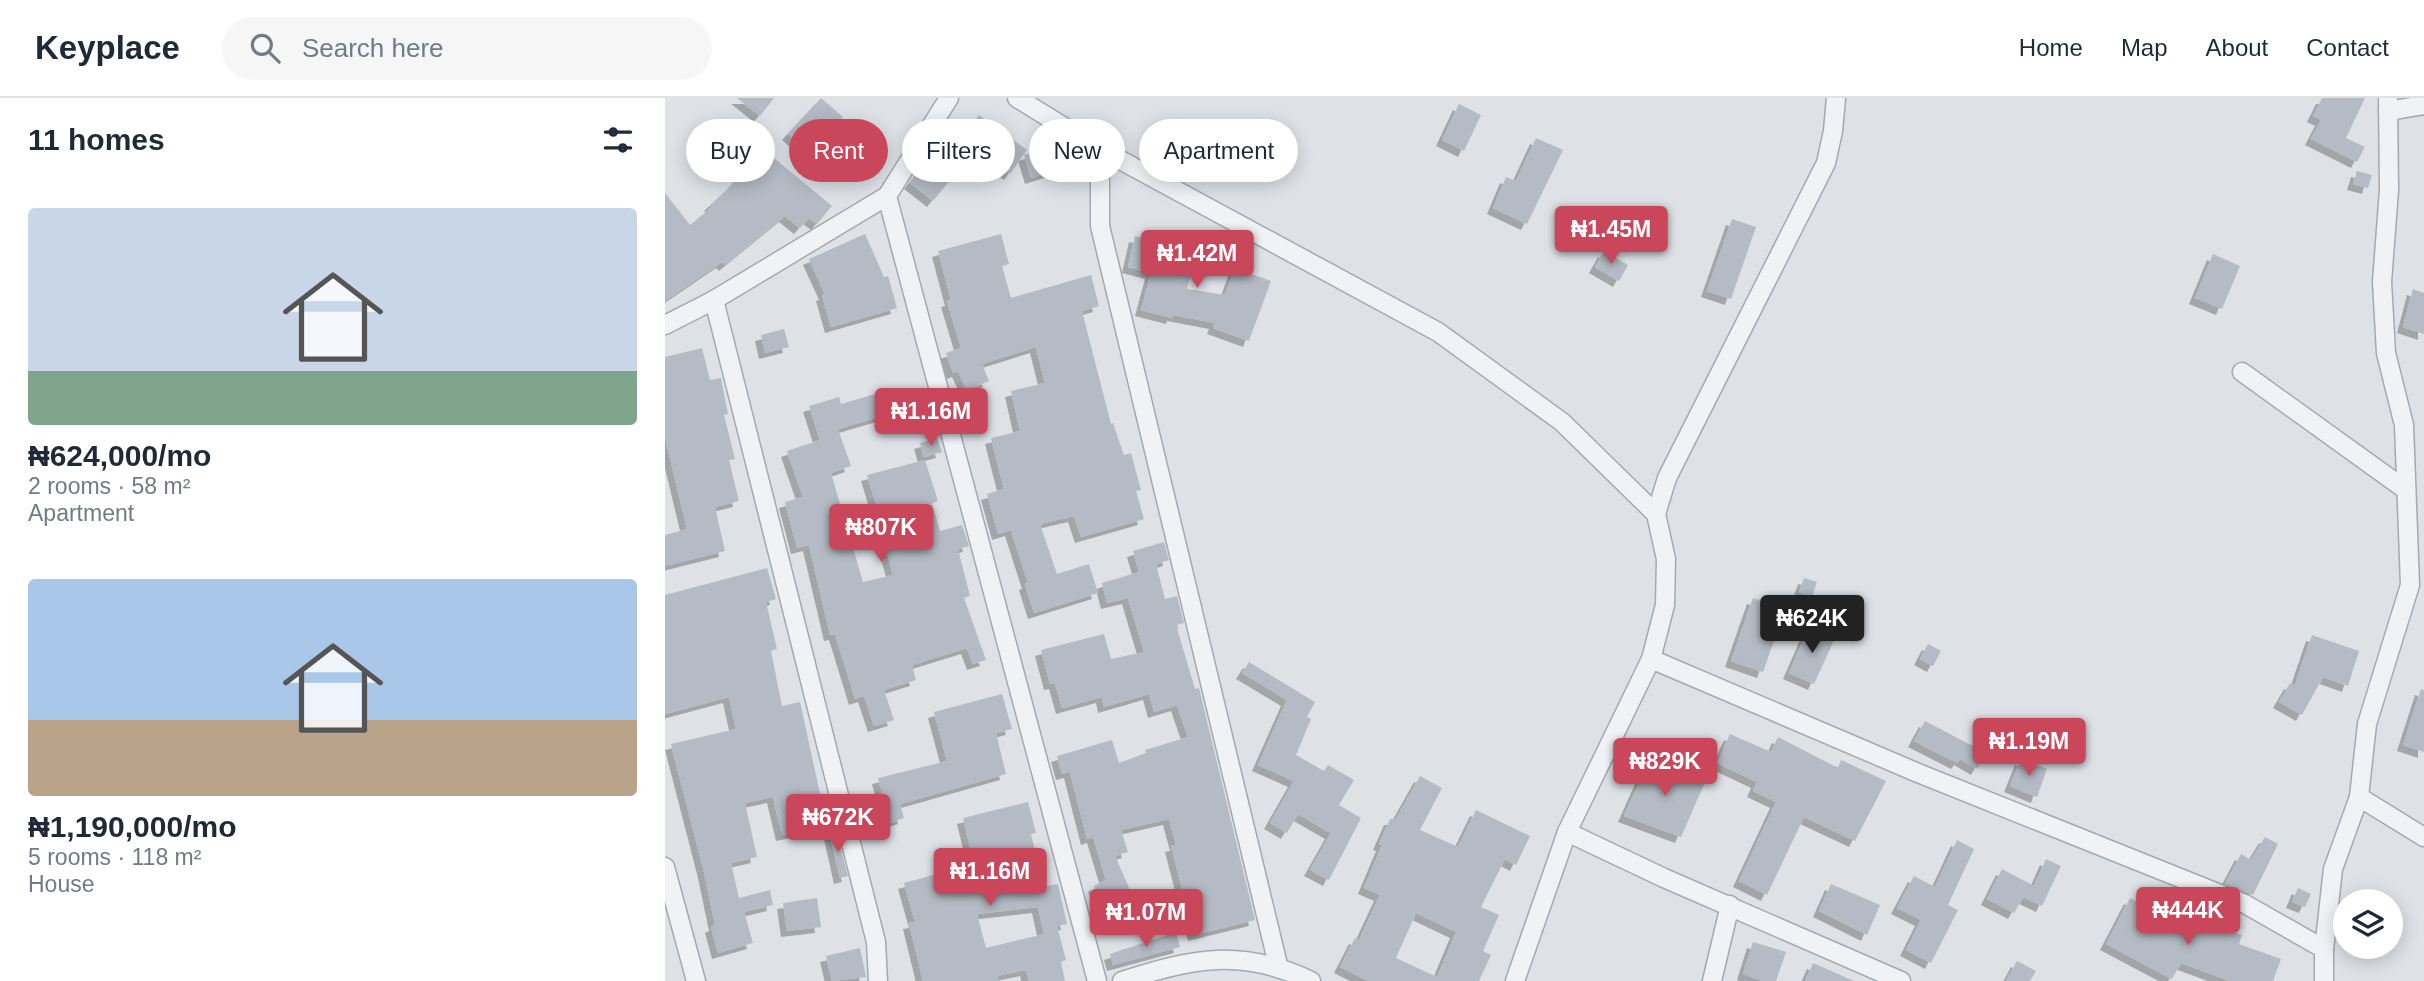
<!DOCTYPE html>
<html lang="en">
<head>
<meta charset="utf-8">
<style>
  body { margin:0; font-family:Arial,sans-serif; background:#f6f6f7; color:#1f2937; height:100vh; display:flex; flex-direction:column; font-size:26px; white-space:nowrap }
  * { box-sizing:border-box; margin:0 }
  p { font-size:23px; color:#747a83 }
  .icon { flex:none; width:38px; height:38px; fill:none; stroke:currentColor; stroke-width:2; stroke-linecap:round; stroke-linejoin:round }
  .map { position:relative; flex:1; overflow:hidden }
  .details { display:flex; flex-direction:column; background:#fff; width:665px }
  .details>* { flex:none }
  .hud { position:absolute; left:21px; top:21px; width:665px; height:63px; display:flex; gap:14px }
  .fabs { position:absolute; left:1668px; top:791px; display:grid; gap:14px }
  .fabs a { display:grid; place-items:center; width:70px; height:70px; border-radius:50%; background:#fff; box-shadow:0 4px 18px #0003; font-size:35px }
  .price { position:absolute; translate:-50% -60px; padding:0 16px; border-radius:7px; background:#c9465b; color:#fff; font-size:23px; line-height:46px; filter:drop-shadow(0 2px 4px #0008) }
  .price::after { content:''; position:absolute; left:50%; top:42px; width:21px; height:16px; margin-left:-10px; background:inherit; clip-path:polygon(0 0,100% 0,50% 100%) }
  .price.active { background:#222; color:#fff }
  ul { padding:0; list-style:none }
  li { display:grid; align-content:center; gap:14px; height:371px; padding:0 28px }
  li span { display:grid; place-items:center; height:217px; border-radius:7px; color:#555 }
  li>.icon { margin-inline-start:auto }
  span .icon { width:126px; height:126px; fill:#fffc; stroke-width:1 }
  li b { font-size:30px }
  h2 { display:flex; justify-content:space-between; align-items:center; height:84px; padding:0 28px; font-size:30px }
  .chip { padding:0 24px; border-radius:32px; background:#fff; box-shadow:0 4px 18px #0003; font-size:24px; line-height:63px }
  .chip.active { background:#c9465b; color:#fff }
  header { display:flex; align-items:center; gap:42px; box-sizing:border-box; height:98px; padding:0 35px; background:#fff; border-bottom:2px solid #e0e1e3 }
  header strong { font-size:33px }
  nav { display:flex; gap:38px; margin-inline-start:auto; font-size:24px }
  .search { width:490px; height:63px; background:#f6f6f7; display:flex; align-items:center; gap:18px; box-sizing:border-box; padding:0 24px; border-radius:38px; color:#747a83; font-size:26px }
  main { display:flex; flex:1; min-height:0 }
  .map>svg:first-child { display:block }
  .building { fill:#b5bbc4; fill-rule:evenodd; filter:url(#shadow) }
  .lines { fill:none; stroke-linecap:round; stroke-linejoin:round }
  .minor-casing { stroke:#a4a9b1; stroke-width:21 }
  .minor { stroke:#f0f2f5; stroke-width:18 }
</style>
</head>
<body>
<header>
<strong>Keyplace</strong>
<div class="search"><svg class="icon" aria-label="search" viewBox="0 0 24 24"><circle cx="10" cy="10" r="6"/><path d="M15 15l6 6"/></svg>Search here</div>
<nav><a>Home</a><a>Map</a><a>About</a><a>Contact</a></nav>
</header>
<main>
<section class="details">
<h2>11 homes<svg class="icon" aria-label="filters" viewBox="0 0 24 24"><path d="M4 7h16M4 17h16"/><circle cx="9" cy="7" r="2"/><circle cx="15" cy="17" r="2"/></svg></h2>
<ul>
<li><span style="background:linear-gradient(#c9d6e8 75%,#7fa58c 0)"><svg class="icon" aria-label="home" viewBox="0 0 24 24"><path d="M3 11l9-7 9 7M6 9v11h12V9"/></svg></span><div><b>₦624,000/mo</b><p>2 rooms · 58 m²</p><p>Apartment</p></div></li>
<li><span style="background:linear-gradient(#a9c7e8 65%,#b9a48a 0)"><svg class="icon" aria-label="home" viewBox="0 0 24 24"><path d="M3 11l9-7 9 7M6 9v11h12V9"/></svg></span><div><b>₦1,190,000/mo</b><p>5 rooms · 118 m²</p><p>House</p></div></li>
</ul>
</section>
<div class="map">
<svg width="1759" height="883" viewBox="0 0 1759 883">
  <defs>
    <filter id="shadow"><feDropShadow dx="-6" dy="6" stdDeviation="0" flood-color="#0004"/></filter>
  </defs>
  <rect width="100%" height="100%" fill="#dee2e7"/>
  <g class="building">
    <path d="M72 0H109L95 18Z"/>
    <path d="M156 0 178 19 145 56 123 36Z"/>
    <path d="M1657 0H1700L1681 40 1700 49 1692 64 1646 41 1656 22 1648 18Z"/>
    <path d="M794 6 816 17 799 53 777 42Z"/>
    <path d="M314 17 362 52 345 76 310 51 268 103 245 85 272 52 282 60Z"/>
    <path d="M871 40 898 52 862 126 828 110 841 79 851 83Z"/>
    <path d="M391 48 398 70 366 80 359 57Z"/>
    <path d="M98 51 167 108 152 126 144 120 135 130 120 118 60 167 57 164 0 203V95L25 127 47 109 45 107 64 90Z"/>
    <path d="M1692 73 1707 77 1703 90 1688 86Z"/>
    <path d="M1067 121 1091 129 1066 201 1042 193Z"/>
    <path d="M200 136 219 179 223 178 232 210 166 229 157 197 160 196 144 161Z"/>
    <path d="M336 136 344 166 337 168 346 200 426 177 434 208 417 213 446 326 448 325 459 357 466 355 476 392 471 393 479 421 416 439 409 418 375 426 392 476 424 466 433 495 369 515 360 486 363 485 346 432 333 436 322 396 339 391 326 340 355 333 346 293 380 285 371 249 317 266 324 283 302 292 293 273 288 275 281 255 296 250 282 203 286 202 273 153Z"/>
    <path d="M470 138 531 153 522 191 560 197 570 170 606 183 584 243 548 230 550 225 508 217 507 220 476 212 486 175 463 169Z"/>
    <path d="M939 153 963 167 954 183 930 169Z"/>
    <path d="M1548 156 1575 168 1557 211 1530 200Z"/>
    <path d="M1748 191 1759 195V236L1738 229Z"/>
    <path d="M119 231 124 249 100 255 96 237Z"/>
    <path d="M37 250 45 282 56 280 63 316 59 317 70 361 64 362 74 403 50 409 60 453 0 468V437L22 431 0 339V259Z"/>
    <path d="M217 294 224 316 173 331 186 368 166 375 198 484 228 477 215 430 218 429 202 377 260 362 273 403 267 405 275 433 297 427 304 448 293 451 305 498 299 500 321 562 308 566 302 550 247 567 251 582 219 592 229 622 209 628 199 598 190 601 170 536 165 537 144 447 132 450 120 404 138 399 122 353 155 342 144 308 174 299 176 306Z"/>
    <path d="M272 340 277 354 259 359 255 345Z"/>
    <path d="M499 444 504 462 491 466 500 501 512 498 519 525 511 527 530 591 534 590 590 822 529 837 506 748 511 747 504 721 456 732 463 754 450 758 469 801 441 814 429 788 441 782 428 739 422 741 405 674 397 676 392 658 447 642 454 665 481 655 480 652 523 639 512 607 489 614 484 596 439 609 437 599 397 610 390 585 385 586 376 552 439 536 446 561 479 554 463 500 442 505 437 485 474 474 468 453Z"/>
    <path d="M102 470 111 501 101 504 112 551 106 553 117 608 135 604 156 700 137 703 142 732 117 737 108 699 80 705 92 759 66 765 74 800 105 792 108 807 79 814 88 845 53 855 46 829 50 827 39 774 6 646 71 631 64 599 0 616V497Z"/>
    <path d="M1139 480 1152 484 1147 499 1134 494Z"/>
    <path d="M1088 500 1120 511 1098 574 1066 563Z"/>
    <path d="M1144 529 1170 540 1149 586 1124 575Z"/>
    <path d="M1647 537 1694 553 1683 588 1658 579 1637 617 1614 604 1625 585 1630 587Z"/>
    <path d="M1263 546 1276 553 1268 568 1255 561Z"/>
    <path d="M584 564 650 604 642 619 646 621 631 657 659 673 663 667 689 682 674 707 696 720 664 782 645 772 666 735 633 716 622 735 605 725 629 683 593 667 622 602 577 575Z"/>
    <path d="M1756 591 1759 592V654L1738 647Z"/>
    <path d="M337 596 347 631 331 635 341 676 235 706 239 720 225 725 213 680 282 663 269 614Z"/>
    <path d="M1260 623 1321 655 1312 671 1295 661 1292 665 1249 643Z"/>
    <path d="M1065 636 1106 654 1113 639 1173 670 1176 662 1221 683 1190 743 1139 719 1102 797 1074 783 1111 704 1088 693 1092 684 1052 665Z"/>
    <path d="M985 660 1040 684 1016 739 959 718Z"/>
    <path d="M1356 661 1382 671 1372 699 1345 688Z"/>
    <path d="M755 678 777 690 755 732 793 749 811 712 865 738 851 767 840 761 816 809 834 817 818 853 826 857 814 883H703L675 869 690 840 694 842 715 797 699 790 717 747 714 746 725 721H731ZM751 815 791 834 772 879 731 860Z"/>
    <path d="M363 704 371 735 366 736 379 789 393 786 402 826 392 828 401 862 396 864 400 883H364L361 872 332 878 333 883H258L244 825 250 824 239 785 309 766 298 720ZM373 809 379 836 321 850 312 816Z"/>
    <path d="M170 730 183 778 175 780 164 731Z"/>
    <path d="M1600 739 1613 746 1588 797 1560 786 1576 756 1586 762Z"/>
    <path d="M1292 742 1309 751 1283 807 1293 812 1266 865 1241 852 1256 822 1232 810 1249 778 1270 789Z"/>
    <path d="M1381 761 1396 768 1377 808 1358 799 1349 815 1322 801 1337 771 1369 788Z"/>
    <path d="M1166 786 1215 807 1202 837 1154 813Z"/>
    <path d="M1633 790 1646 796 1640 809 1627 804Z"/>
    <path d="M152 800 156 829 122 833 118 805Z"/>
    <path d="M1465 800 1503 820 1506 815 1545 835 1548 826 1577 837 1574 846 1616 861 1608 883H1565L1516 865 1507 881 1441 846Z"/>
    <path d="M511 834 515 849 448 867 445 856Z"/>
    <path d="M1088 844 1121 854 1111 883H1098L1078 876Z"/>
    <path d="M195 850 201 879 167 883 161 858Z"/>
    <path d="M1352 863 1371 873 1365 883H1341Z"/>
    <path d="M1148 865 1189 883H1140Z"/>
  </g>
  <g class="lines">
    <defs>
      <g id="minor">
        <path d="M352 0 435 51V128L613 867"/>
        <path d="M1723 13 1759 7"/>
        <path d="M435 51 773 234 897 324 991 416"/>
        <path d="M222 98 432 883"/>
        <path d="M49 202 211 844 213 883"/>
        <path d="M0 227 49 202 222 98 284 0"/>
        <path d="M1577 274 1741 392"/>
        <path d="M986 561 1253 675 1580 806 1659 851"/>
        <path d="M1694 699 1702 626 1745 487 1739 327 1721 255 1717 184 1724 92 1723 0"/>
        <path d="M902 734 999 780 1236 883"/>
        <path d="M0 769 31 883"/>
        <path d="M457 883C528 860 577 850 646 883"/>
        <path d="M850 883 902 734 986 561 1000 507 1001 461 991 416 1002 380 1161 65 1168 33 1171 0"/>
        <path d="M1047 883 1065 807"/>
        <path d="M1659 883V851L1668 771 1694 699 1759 739"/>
      </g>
    </defs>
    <use href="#minor" class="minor-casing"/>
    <use href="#minor" class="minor"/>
  </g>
</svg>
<div class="fabs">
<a><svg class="icon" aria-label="layers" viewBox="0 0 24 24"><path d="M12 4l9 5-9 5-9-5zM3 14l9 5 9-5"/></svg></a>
</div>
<b class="price" style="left:946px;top:168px">₦1.45M</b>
<b class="price" style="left:532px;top:192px">₦1.42M</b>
<b class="price" style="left:266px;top:350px">₦1.16M</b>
<b class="price" style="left:216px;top:466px">₦807K</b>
<b class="price active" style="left:1147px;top:557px">₦624K</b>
<b class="price" style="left:1364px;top:680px">₦1.19M</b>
<b class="price" style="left:1000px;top:700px">₦829K</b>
<b class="price" style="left:173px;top:756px">₦672K</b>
<b class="price" style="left:325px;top:810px">₦1.16M</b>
<b class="price" style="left:1523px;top:849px">₦444K</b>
<b class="price" style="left:481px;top:851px">₦1.07M</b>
<div class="hud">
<a class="chip">Buy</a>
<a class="chip active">Rent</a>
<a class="chip">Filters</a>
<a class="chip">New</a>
<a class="chip">Apartment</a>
</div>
</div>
</main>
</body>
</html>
